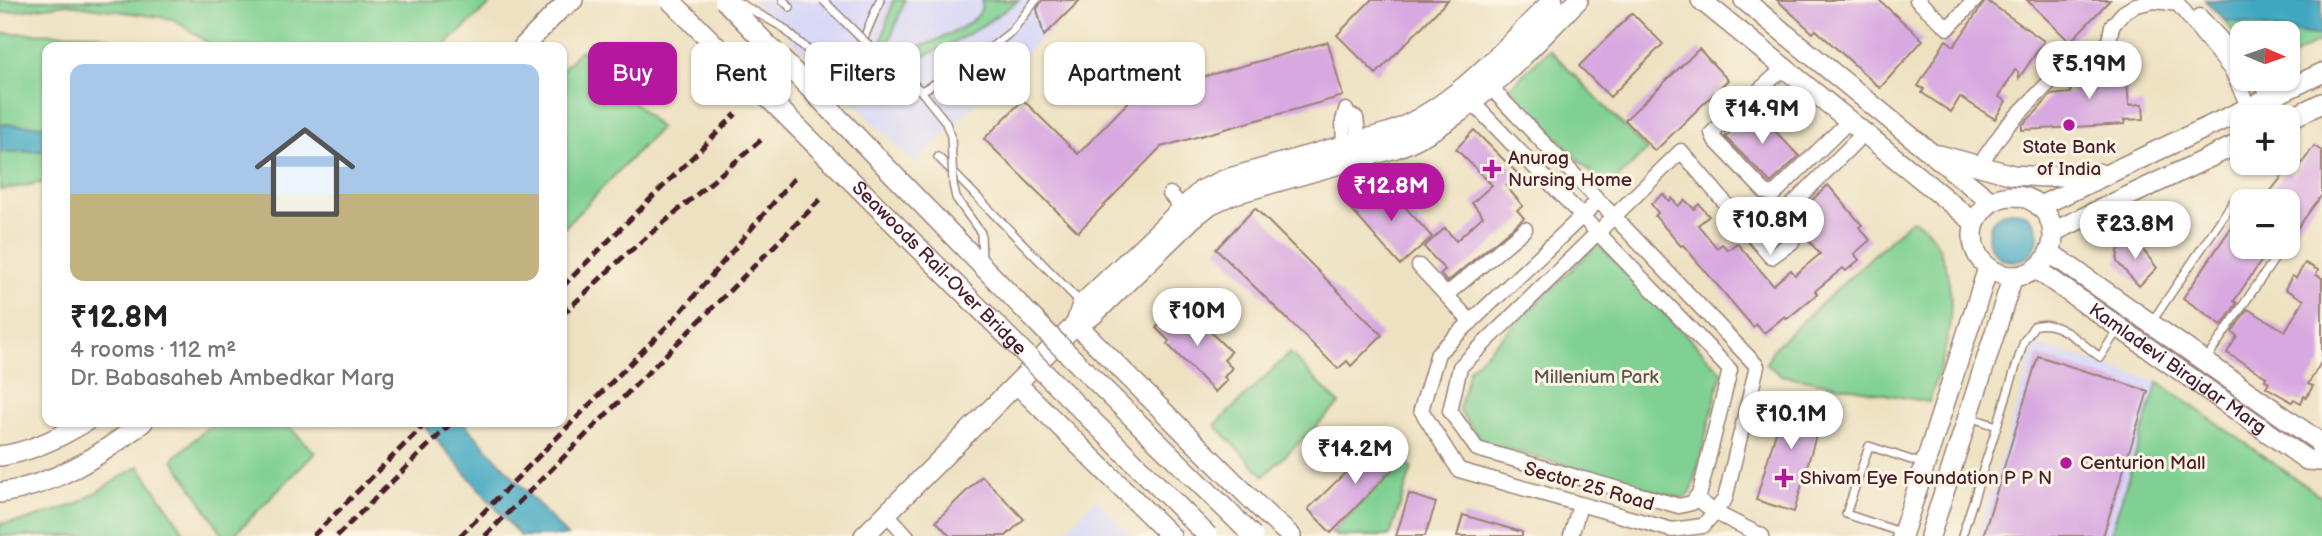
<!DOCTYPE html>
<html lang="en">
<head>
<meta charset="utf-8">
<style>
  body { margin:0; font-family:"Balsamiq Sans",sans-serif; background:#f6f6f6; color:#222; height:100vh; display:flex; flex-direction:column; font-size:26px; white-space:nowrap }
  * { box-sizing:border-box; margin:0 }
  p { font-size:23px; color:#767676 }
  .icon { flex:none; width:38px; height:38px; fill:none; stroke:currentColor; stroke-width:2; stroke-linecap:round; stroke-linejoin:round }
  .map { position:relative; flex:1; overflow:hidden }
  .side { position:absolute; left:42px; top:42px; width:525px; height:385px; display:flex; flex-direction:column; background:#fff; border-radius:14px; box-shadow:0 2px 5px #0004 }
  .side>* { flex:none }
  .guide { position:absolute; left:588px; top:42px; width:665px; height:63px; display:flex; gap:14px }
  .needle { width:46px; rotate:92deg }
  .fabs { position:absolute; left:2230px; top:21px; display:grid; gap:14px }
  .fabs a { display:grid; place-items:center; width:70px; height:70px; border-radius:14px; background:#fff; box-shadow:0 2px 5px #0004; font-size:35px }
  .price { position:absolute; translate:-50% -60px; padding:0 16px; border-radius:24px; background:#fff; color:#222; font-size:23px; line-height:46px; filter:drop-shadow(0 2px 4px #0008) }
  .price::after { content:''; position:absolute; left:50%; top:42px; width:21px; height:16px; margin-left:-10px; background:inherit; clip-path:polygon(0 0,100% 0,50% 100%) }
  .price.on { background:#b5179e; color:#fff }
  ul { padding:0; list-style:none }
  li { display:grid; align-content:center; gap:14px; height:371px; padding:0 28px }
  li+li { border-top:2px solid #e0e0e0 }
  li span { display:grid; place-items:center; height:217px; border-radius:14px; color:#555 }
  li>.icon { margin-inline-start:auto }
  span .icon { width:126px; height:126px; fill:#fffc; stroke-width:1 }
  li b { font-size:30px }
  .tag { padding:0 24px; border-radius:14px; background:#fff; box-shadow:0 2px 5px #0004; font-size:24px; line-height:63px }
  .tag.on { background:#b5179e; color:#fff }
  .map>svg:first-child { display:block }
  .built { fill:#d7d7f8 }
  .green { fill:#7fd092; stroke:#64785e; stroke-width:2 }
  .water { fill:#41a7c1; stroke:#466376; stroke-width:2 }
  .building { fill:#d8a8e1 }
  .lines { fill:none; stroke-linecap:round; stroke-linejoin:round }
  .lane-casing { stroke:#9c8076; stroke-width:10 }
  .street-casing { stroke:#9c8076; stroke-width:17 }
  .secondary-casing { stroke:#9c8076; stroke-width:22 }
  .lane { stroke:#fff; stroke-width:7 }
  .street { stroke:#fff; stroke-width:14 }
  .secondary { stroke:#fff; stroke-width:19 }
  .rail { stroke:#4a1f2b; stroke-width:5; stroke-dasharray:10 5; stroke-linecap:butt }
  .lane-bridge-casing { stroke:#9c8076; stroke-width:10; stroke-linecap:butt }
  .secondary-bridge-casing { stroke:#9c8076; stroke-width:22; stroke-linecap:butt }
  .lane-bridge { stroke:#fff; stroke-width:7 }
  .secondary-bridge { stroke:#fff; stroke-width:19 }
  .poi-dot { fill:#b5179e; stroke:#fcf5e5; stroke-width:2.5 }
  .labels { text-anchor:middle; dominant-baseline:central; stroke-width:6; stroke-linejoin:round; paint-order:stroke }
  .poi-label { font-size:19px; fill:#4a1f2b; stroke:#fcf5e5; text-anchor:start }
  .street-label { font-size:19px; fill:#4a1f2b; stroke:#fcf5e5 }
  .park-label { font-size:19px; fill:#5a544a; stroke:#fcf5e5 }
</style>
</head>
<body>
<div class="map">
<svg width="2322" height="536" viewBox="0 0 2322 536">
  <rect width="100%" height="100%" fill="#fcf5e5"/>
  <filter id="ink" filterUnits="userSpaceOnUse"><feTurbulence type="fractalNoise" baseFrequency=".0143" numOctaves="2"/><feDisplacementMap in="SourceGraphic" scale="14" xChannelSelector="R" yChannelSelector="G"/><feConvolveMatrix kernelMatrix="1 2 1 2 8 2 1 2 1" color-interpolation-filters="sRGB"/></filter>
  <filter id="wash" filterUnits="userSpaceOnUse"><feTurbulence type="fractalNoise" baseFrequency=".00686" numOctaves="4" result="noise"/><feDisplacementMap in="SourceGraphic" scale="28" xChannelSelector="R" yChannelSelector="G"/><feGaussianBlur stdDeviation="1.57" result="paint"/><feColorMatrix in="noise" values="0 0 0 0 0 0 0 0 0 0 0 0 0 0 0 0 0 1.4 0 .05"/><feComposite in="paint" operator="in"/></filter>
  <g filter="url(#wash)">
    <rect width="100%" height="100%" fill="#ede1c1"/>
    <g class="built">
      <path d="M752 0H1080L915 164Z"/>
      <path d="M2036 344 2158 382 2110 536H1977Z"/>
      <path d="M1096 499 1133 536H1060Z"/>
    </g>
    <g class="green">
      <path d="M0 0H495L443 47H214L173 19 68 4 0 13Z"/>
      <path d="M893 0H905L890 40 891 47 898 52C918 50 963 31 977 16 982 11 982 7 982 0H1019C997 16 895 92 881 44Z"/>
      <path d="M2224 20 2322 36V40L2287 59V33H2242V43Z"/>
      <path d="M0 33 94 34 140 47H47V126L0 124Z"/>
      <path d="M1549 49 1647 150 1607 189 1509 88Z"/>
      <path d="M581 50 660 128 562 230V70Z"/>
      <path d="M47 151V182L0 190V152Z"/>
      <path d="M1911 220C1926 224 1934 237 1940 250 1962 301 1946 353 1929 402L1781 375 1766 364 1773 349Z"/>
      <path d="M1598 244 1722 372 1692 490 1688 496 1680 498 1482 442 1459 410 1469 369Z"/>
      <path d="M1290 353 1339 404 1264 476 1215 425Z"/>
      <path d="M2158 382 2322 497V536H2110Z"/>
      <path d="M214 422H284L315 453 233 536H224L173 459Z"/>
      <path d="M1402 460 1412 468 1390 536H1337L1331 533Z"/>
      <path d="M139 466 187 536H0V524L24 521 75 505Z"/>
    </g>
    <g class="water">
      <path d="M2205 0H2322V36L2224 20Z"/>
      <path d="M0 124 47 126V151L0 152Z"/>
      <circle cx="2013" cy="236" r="25"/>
      <path d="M421 422H463L567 536H520Z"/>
    </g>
    <g id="blocks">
      <g class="building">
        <path d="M1042 0H1080L1044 36 1037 9Z"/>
        <path d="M1371 0H1448L1376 74 1337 35Z"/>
        <path d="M1777 0H1879L1923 40 1880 88 1816 30 1813 33Z"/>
        <path d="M1986 0 2044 41 2019 78 2018 72 2015 70 1999 97 2006 101 1995 119 1960 97 1951 112 1922 93 1924 89 1918 86 1946 40 1954 46Z"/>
        <path d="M2027 0H2110L2070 42Z"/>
        <path d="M1632 13 1663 44 1610 97 1579 66Z"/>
        <path d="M1328 42 1343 96 1161 147 1078 232 984 139 1023 100 1078 154 1134 96Z"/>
        <path d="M1699 49 1728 80 1655 151 1625 120Z"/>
        <path d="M2118 58 2120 74 2126 73 2129 105 2143 104 2144 119 2124 120 2125 124 2022 130V125L2036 112 2051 95 2071 93 2069 75 2073 72 2099 66 2111 59Z"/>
        <path d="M1755 110 1799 156 1771 183 1725 137Z"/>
        <path d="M1474 130 1518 174 1506 186 1523 206 1517 210 1524 218 1447 282 1440 274 1445 270 1424 247 1445 228 1456 241 1483 216 1472 203 1492 185 1456 149Z"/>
        <path d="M2314 146 2322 151V195L2295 231 2287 225V201H2263L2287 170 2294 175Z"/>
        <path d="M1381 180 1432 237 1400 265 1350 208Z"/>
        <path d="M1828 185 1862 225 1859 227 1870 240 1854 254 1859 260 1846 271 1843 268 1815 291 1817 294 1787 319 1785 316 1764 333 1756 324 1753 327 1683 245 1681 246 1655 216 1658 213 1651 204 1663 194 1669 201 1672 198 1678 206 1685 200 1694 209 1699 204 1709 216 1698 225 1717 248 1722 244 1728 250 1737 243 1773 285 1791 270 1795 275 1820 254 1791 220Z"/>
        <path d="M1255 208 1382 335 1351 366 1347 361 1338 369 1216 249Z"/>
        <path d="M2242 212V247H2271L2234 301 2237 303 2222 325 2183 298Z"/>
        <path d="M2133 237 2157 268 2139 286 2117 262 2118 251 2122 244Z"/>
        <path d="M2305 263 2318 270 2316 275 2322 278V361L2308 384 2313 386 2306 398 2304 396 2301 403 2294 399 2292 402 2266 387 2269 382 2265 380 2266 377 2227 353 2237 336 2232 332 2248 309 2285 331 2304 300 2285 289 2292 276 2296 278Z"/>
        <path d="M1179 312 1187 321 1196 312 1206 321 1203 325 1231 352 1224 360 1232 368 1224 377 1227 380 1215 392 1167 344 1169 341 1156 328 1168 315 1172 319Z"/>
        <path d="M2038 356 2148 391 2103 536H1983Z"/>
        <path d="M1788 390 1826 401 1794 512 1756 500Z"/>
        <path d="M1380 439 1402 460 1331 533 1308 509Z"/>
        <path d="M982 476 1024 519 1006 536H950L936 521Z"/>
        <path d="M1409 494 1436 503 1425 536H1396Z"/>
        <path d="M1463 515 1522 532V536H1457Z"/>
      </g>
    </g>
  </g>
  <g filter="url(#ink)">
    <use href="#blocks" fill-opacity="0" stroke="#9c8076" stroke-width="2"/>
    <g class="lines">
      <defs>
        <g id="lane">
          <path d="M783 0 790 7"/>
          <path d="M863 40 880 0"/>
          <path d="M938 157 1080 302"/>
          <path d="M2151 323 2233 202"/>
          <path d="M2205 361 2280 251"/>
          <path d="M1997 426 2024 341 2034 326C2057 318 2082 344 2100 357L2119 328"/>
          <path d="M1903 533 1846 514 1869 446 1923 464"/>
          <path d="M1962 536 1997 426 1969 417"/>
        </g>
        <g id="street">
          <path d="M1917 0 1948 28 1975 0"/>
          <path d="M2200 16 2242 62"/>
          <path d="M1784 68 1712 133 1715 140 1765 192 1774 194 1849 121"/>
          <path d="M2257 79 2272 96"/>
          <path d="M1481 85 1490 87 1757 366 1725 499 1703 526 1672 530 1459 470 1421 410 1438 353 1598 201"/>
          <path d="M1471 95 1473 103 1730 370 1700 492 1692 503 1679 506 1477 449 1450 411 1460 367 1681 151 1771 257 1792 242 1778 219 1864 133"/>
          <path d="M1346 113 1356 118 1359 140"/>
          <path d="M1344 145 1343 121 1346 110"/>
          <path d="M1978 167 2006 127 2068 63 2097 57 2104 53 2108 46 2112 26 2123 13 2136 5 2155 1 2178 4 2232 71 2249 108"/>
          <path d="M1170 194 1182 207"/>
          <path d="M1419 266 1471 322"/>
          <path d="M1446 295 1525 229"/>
          <path d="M1696 498 1716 513 1762 536"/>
          <path d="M886 513 907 536"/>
          <path d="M1571 536 1580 505"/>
        </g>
        <g id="secondary">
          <path d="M1701 0 1975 223"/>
          <path d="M1744 0 1991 202"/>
          <path d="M523 47 559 10 573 0"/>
          <path d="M2287 120 2322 103"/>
          <path d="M1939 155 2013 175 2044 177 2098 173"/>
          <circle cx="2013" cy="236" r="40"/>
          <path d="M2040 206 2322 73"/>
          <path d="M2053 232 2242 142"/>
          <path d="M2049 252 2318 441 2322 449"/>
          <path id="s1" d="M2036 269 2307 460 2322 461"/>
          <path d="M1076 324 1082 304 1202 190 1226 179 1391 132C1457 105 1504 49 1553 0"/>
          <path d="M1076 324 1266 514 1291 536"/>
          <path d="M1017 384 1171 536"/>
          <path d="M0 456C31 452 59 438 85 422"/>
          <path d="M0 493C55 485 100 456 143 422"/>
          <path d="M864 536 1076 324 1093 315 1193 218 1211 204 1231 195 1396 148C1470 119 1523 55 1578 0"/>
          <path d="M1902 536 1988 268"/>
          <path d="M1930 536 2013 276"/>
        </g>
      </defs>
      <use href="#lane" class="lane-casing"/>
      <use href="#street" class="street-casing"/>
      <use href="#secondary" class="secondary-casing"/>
      <use href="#lane" class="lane"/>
      <use href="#street" class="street"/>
      <use href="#secondary" class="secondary"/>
      <g class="rail">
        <path d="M562 287 736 114"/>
        <path d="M562 315 622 258 761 140"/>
        <path d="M313 536 427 422"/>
        <path d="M337 536 452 422"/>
        <path d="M460 536 678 315 797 175"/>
        <path d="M485 536 821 199"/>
      </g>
      <defs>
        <g id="lane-bridge">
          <path d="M734 0 782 27 820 61 827 63 850 58 883 59"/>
          <path d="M823 0 863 40 921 91 945 121 951 136 953 184 956 198 981 233 982 260"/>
          <path d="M921 91 965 68 1012 31 1036 0"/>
        </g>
        <g id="secondary-bridge">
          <path id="s2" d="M670 0 1208 536"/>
          <path d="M724 0 1057 343 1253 536"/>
        </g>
      </defs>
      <use href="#lane-bridge" class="lane-bridge-casing"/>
      <use href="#secondary-bridge" class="secondary-bridge-casing"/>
      <use href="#lane-bridge" class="lane-bridge"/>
      <use href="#secondary-bridge" class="secondary-bridge"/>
    </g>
  </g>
  <g class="poi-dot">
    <circle cx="2069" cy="125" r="7"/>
    <path d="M1488.5 158.5h7v7h7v7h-7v7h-7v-7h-7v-7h7z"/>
    <circle cx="2066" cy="463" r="7"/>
    <path d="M1780.5 467.5h7v7h7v7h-7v7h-7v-7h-7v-7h7z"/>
  </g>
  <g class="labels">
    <g class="poi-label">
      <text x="2069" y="147" text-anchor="middle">State Bank<tspan x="2069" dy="22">of India</tspan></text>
      <text x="1508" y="158">Anurag<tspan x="1508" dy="22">Nursing Home</tspan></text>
      <text x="2080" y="463">Centurion Mall</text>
      <text x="1800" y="478">Shivam Eye Foundation P P N</text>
    </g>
    <g class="street-label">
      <text stroke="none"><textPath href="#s2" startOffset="380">Seawoods Rail-Over Bridge</textPath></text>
      <text stroke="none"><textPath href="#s1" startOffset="173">Kamladevi Birajdar Marg</textPath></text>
      <text transform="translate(1589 487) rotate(16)">Sector 25 Road</text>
    </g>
    <g class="park-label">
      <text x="1596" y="377">Millenium Park</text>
    </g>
  </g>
</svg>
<div class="fabs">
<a><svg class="needle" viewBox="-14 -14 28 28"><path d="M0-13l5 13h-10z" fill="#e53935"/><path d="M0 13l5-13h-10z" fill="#767676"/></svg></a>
<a>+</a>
<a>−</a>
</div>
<b class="price" style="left:2089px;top:101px">₹5.19M</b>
<b class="price" style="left:1762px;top:146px">₹14.9M</b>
<b class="price on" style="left:1391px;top:223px">₹12.8M</b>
<b class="price" style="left:1770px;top:257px">₹10.8M</b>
<b class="price" style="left:2135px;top:261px">₹23.8M</b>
<b class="price" style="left:1197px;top:348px">₹10M</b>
<b class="price" style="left:1791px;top:451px">₹10.1M</b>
<b class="price" style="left:1355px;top:486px">₹14.2M</b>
<div class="guide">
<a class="tag on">Buy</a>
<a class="tag">Rent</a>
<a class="tag">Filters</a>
<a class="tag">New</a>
<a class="tag">Apartment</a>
</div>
<section class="side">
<ul>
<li><span style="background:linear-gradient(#a9c7e8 60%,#c2b280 0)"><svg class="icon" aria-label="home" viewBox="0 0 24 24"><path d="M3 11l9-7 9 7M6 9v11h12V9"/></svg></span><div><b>₹12.8M</b><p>4 rooms · 112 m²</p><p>Dr. Babasaheb Ambedkar Marg</p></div></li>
</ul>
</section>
</div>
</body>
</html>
